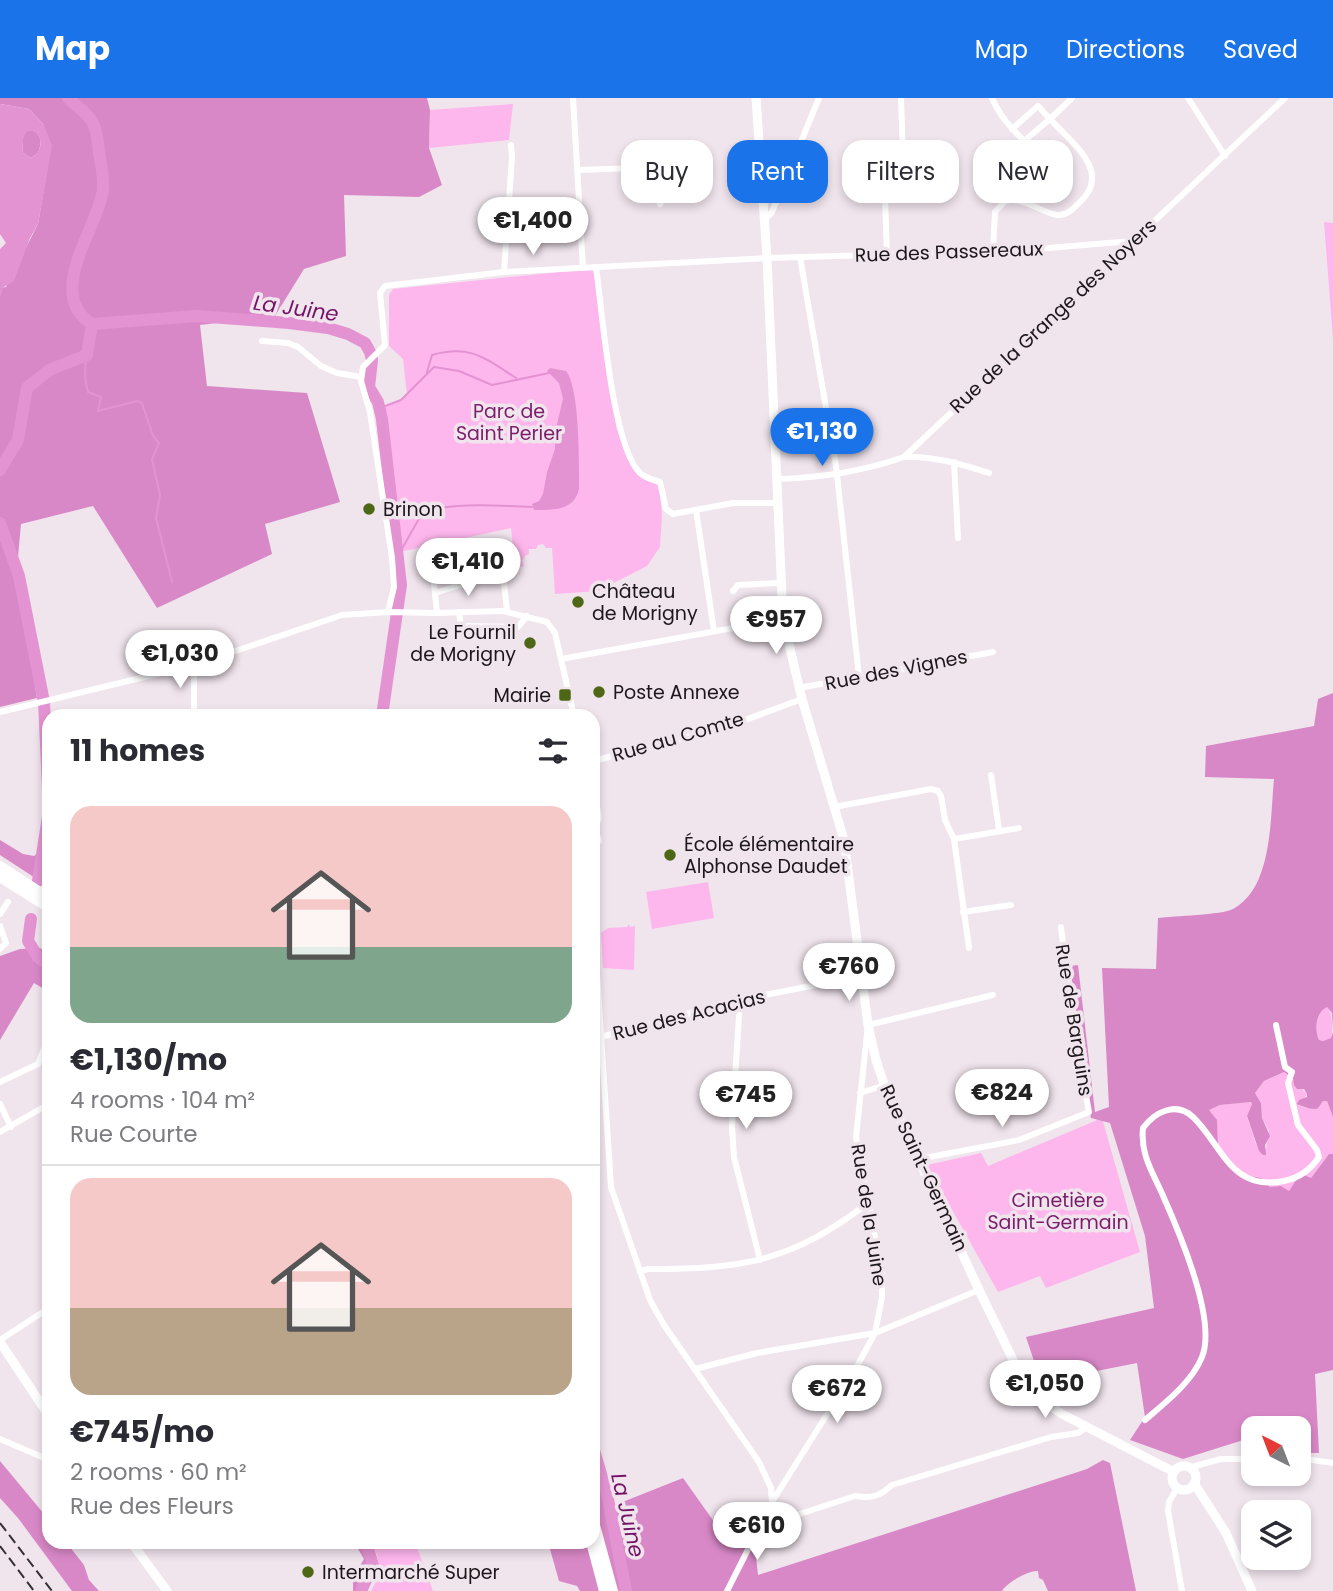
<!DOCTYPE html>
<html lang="en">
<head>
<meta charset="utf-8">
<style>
  body { margin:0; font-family:Poppins,sans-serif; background:#f7f7f7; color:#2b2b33; height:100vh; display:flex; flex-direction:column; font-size:26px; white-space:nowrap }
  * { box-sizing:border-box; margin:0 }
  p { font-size:23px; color:#7c7c81 }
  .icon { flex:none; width:38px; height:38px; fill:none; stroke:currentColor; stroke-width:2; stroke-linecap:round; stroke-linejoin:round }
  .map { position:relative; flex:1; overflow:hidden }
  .sheet { position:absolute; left:42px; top:611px; width:558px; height:840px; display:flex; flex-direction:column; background:#fff; border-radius:21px; box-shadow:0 4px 10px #0003 }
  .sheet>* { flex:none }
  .hud { position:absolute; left:621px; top:42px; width:606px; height:63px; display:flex; gap:14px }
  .needle { width:46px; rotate:318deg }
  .controls { position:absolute; left:1241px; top:1318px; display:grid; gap:14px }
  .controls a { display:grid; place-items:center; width:70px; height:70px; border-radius:14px; background:#fff; box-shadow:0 4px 10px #0003; font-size:35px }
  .price { position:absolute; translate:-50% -60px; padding:0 16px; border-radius:24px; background:#fff; color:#222; font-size:23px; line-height:46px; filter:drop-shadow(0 2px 4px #0008) }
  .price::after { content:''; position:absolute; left:50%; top:42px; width:21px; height:16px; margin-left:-10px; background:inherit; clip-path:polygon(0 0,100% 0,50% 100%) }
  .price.selected { background:#1a73e8; color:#fff }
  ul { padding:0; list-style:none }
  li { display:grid; align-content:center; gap:14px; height:371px; padding:0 28px }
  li+li { border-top:2px solid #e1e1e2 }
  li span { display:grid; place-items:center; height:217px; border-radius:21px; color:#555 }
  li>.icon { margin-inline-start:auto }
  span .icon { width:126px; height:126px; fill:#fffc; stroke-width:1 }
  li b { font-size:30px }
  h2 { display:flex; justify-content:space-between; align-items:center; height:84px; padding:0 28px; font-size:30px }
  .chip { padding:0 24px; border-radius:21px; background:#fff; box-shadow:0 4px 10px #0003; font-size:24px; line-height:63px }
  .chip.selected { background:#1a73e8; color:#fff }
  header { display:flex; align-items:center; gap:42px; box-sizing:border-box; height:98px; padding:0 35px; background:#1a73e8; color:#fff }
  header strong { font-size:33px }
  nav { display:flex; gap:38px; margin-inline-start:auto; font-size:24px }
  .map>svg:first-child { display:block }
  .green { fill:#feb7ed }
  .forest { fill:#d988c7 }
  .water { fill:#e493d2; fill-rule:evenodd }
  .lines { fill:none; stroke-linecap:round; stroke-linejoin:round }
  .stream { stroke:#e493d2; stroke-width:2 }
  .river { stroke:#e493d2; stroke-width:12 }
  .street { stroke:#fff; stroke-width:6 }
  .secondary { stroke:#fff; stroke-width:9 }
  .primary { stroke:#fff; stroke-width:10 }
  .rail { stroke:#353034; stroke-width:2; stroke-dasharray:10 5; stroke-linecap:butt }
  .poi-dot { fill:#4e6717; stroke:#f0e4ed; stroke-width:2.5 }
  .labels { text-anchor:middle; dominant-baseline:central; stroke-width:7; stroke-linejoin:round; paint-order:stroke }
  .street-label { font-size:19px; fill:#1b171a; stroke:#f0e4ed }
  .park-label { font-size:19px; fill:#7b1c6b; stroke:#f0e4ed }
  .poi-label { font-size:19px; fill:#1b171a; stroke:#f0e4ed; text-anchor:start }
  .water-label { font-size:21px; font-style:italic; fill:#731365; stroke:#f0e4ed }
</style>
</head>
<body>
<header>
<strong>Map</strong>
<nav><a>Map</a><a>Directions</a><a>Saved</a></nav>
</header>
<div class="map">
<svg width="1333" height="1493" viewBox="0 0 1333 1493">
  <rect width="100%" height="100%" fill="#f0e4ed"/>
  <g class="green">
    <path d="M513 6 509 42 429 50 430 12Z"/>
    <path d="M1324 124 1333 125V241Z"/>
    <path d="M589 171 593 173 595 180 616 328 623 349 638 376 659 388 662 417 660 449 647 468 598 493 555 496 552 450H546L543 446 538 447 536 451H529V456L525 458 522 463 524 468 515 469 511 430 395 455 376 323 380 310C390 304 398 304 407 297L403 261 389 248V197L393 191Z"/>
    <path d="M708 784 714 820 652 831 646 794Z"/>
    <path d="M629 826 630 829 635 828 634 872 603 870 601 835 608 830 627 829Z"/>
    <path d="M1327 909C1333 915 1333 932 1331 940L1323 943 1319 942C1314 932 1316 914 1327 909Z"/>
    <path d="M1284 974 1307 996 1299 1008 1314 1011 1323 1003H1327L1333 1019V1056H1329L1311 1080 1289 1093 1270 1089 1261 1080 1245 1077 1218 1050 1208 1012 1220 1007 1250 1004 1252 1006 1247 1019 1256 1046 1266 1051 1269 1033 1262 1020 1261 1005 1255 995 1264 983Z"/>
    <path d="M1102 1020 1140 1154 1046 1190 1040 1178 998 1194 927 1067 981 1055 988 1068Z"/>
    <path d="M371 1444H415L433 1493H371C382 1476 381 1461 371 1444Z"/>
  </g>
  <g class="forest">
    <path d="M0 0H427L430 12 429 50 442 87 419 99 344 97 346 158 304 171 275 218 200 227 207 288 307 295 340 404 265 426 272 456 157 510 93 408 21 426 17 470 37 600 0 609V190L6 189 38 126 47 73 44 27 29 11 0 6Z"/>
    <path d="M33 32C42 38 42 45 38 55L31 60 23 55 22 41 26 33Z"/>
    <path d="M1333 595V931L1332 915 1327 909C1316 914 1314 931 1319 942L1323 943 1331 940 1333 934V1019L1327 1003H1323C1321 1005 1320 1008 1318 1010 1314 1013 1301 1008 1297 1006L1299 1002 1307 999V996L1304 991H1297L1294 987 1293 981 1284 974 1264 983 1255 995 1261 1005 1262 1020 1270 1038 1265 1047 1266 1057H1263L1259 1053 1247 1018 1252 1006 1251 1004 1220 1007 1209 1012 1217 1022 1218 1050 1245 1077 1261 1080 1270 1089 1281 1088 1289 1093 1299 1078 1304 1077 1311 1080 1329 1056H1333V1272L1315 1276 1319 1355H1299L1298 1330H1292V1327L1282 1330H1253V1339L1183 1361 1130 1342 1145 1319 1137 1265 1041 1284 1026 1239 1154 1210 1145 1138 1110 1025 1091 1020 1070 868 1078 867 1095 1014 1109 1009 1102 870 1156 871 1158 820C1173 818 1222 817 1233 811 1273 790 1270 720 1274 681L1205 679 1206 648 1314 628 1318 601Z"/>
    <path d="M0 742 23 756 34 758 49 746V789L0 757Z"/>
    <path d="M40 850 49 856V894L34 885 0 942V858L20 851Z"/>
    <path d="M593 1341 615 1407 683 1380 722 1435 753 1431 758 1477 1087 1371 1103 1362 1110 1365 1136 1493H1048L1043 1482 1039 1480 1038 1473C1029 1472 1006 1485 1002 1493H580L577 1488 559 1483 548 1444H593Z"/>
    <path d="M0 1363 49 1422V1444H66L84 1467 89 1482 99 1493H72L18 1420 0 1400Z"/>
    <path d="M354 1444H362C373 1467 369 1470 360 1493H353V1480L364 1461Z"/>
  </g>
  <g class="water">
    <path d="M0 6 29 11 44 27 52 48 38 126 30 140 14 183 2 190H0V151L6 145 0 136ZM33 32C42 38 42 46 38 55L31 60 23 55 22 41 26 34Z"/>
    <path d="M550 270 566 273C580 290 579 366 579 391 574 413 553 412 534 412L532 406 539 403 543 396 547 374 555 351V334L563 301 559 285 547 273Z"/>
  </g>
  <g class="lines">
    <g class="stream">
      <path d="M0 197 2 188"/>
      <path d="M87 257C84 270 84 281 88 294L101 299 98 313 137 303 142 305 153 338 159 345 152 361 160 397 156 420 172 484"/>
      <path d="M427 274 432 257C470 246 485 260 516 280"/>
      <path d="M380 310 401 302 434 269 459 273 492 287 549 275"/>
      <path d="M398 458 421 417C440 403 507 408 532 409"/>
    </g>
    <g class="river">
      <path d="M68 0C75 7 86 14 91 22 97 30 98 45 99 54 101 66 104 79 103 92 98 130 44 196 92 226L197 218 289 225 328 230 348 236 365 245 370 254 372 262 369 289 378 304 382 321 401 487 382 618"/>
      <path d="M0 372 18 342 27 290 49 272 87 257 92 226"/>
      <path d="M0 425 19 478 44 604 49 712 38 783"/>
      <path d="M31 821 28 843 38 859 49 868"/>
      <path d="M593 1349 607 1396 626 1493"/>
      <path d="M361 1493 373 1467 366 1444"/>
    </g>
    <g class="street">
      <path d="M573 0 583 170"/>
      <path d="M992 0C999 17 1011 30 1024 43L1050 21 1038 8 1012 31"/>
      <path d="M1188 0 1225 58"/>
      <path d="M578 72 665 69 666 95 660 106"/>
      <path d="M764 123 772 114 819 0"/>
      <path d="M993 153 995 114 1005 103C1024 98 1039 114 1057 117 1067 118 1074 110 1080 104 1113 74 1071 44 1050 21L1072 0"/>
      <path d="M887 156 885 100 888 89 897 78 903 58 901 0"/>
      <path d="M800 159 836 368 859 578"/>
      <path d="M596 169C602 211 612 348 640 375 645 380 654 382 660 384L666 411 673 416 733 405H776"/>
      <path d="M504 174 512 59 511 47"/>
      <path d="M262 243 288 245 298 249 321 268 337 275 361 279"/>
      <path d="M905 359C934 358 961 366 989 375"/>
      <path d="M954 364 958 440"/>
      <path d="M776 381C818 380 864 373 904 359L1285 0"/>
      <path d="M696 412 714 533"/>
      <path d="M733 493 738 487 780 485"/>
      <path d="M435 495 493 477"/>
      <path d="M388 514 394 489 392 460 370 314 361 283 363 269 385 247 380 195 385 188 504 174 767 160 1012 153 1132 143"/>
      <path d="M459 514 461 528 518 529 527 518"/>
      <path d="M437 515 433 476 435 472 496 460 502 467 507 513"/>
      <path d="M561 561 783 521"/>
      <path d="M194 567V618"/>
      <path d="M799 590 993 554"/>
      <path d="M0 614 194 567 342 517 388 514 435 515 503 513 547 524 555 535 574 618"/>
      <path d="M593 663 721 631 802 601"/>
      <path d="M991 677 999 732"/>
      <path d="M593 685 599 720 593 735"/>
      <path d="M834 709 931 691 938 693 941 698 945 722 954 741 969 850"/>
      <path d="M593 736 598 739 599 743 593 748"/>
      <path d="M954 741 1019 730"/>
      <path d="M963 814 1011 807"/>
      <path d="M593 815 611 1089 650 1202 664 1227 759 1364 771 1390 772 1404 727 1493"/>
      <path d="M0 816 8 804"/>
      <path d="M0 828 6 845 0 851"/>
      <path d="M740 902 732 1029 734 1059 760 1162"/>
      <path d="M593 941 740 902 861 878"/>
      <path d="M0 984 38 966 49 938"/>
      <path d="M860 995 885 987"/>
      <path d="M0 1006 11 1029"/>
      <path d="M0 1034 49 1006"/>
      <path d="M919 1061 1019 1042 1089 1014 1072 922 1061 829"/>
      <path d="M640 1173 648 1171C743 1171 791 1164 868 1105"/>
      <path d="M0 1242 49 1210"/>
      <path d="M695 1271 757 1255 875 1235 979 1192"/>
      <path d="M1145 1322C1165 1305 1192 1284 1202 1259 1217 1222 1180 1136 1164 1100 1154 1076 1140 1058 1143 1030 1155 1014 1176 1003 1193 1019 1222 1047 1231 1094 1284 1083 1299 1080 1311 1071 1319 1059L1317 1052 1298 1027 1288 985 1292 974 1285 969 1276 927"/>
      <path d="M0 1341 49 1362"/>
      <path d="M1298 1360 1333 1365"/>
      <path d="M1188 1370 1221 1361H1253"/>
      <path d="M1177 1390 1169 1404 1168 1413 1182 1493"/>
      <path d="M772 1404 856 1270 875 1235 882 1199V1177L856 1039 868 927 993 897"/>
      <path d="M763 1423 767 1426 775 1424 855 1398C872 1401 880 1398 892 1387L1051 1339 1078 1335 1088 1328"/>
    </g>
    <g class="secondary">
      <path d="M756 0 767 160 783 521 802 601 844 742 868 927 876 962 885 989 979 1192 1019 1274 1028 1287 1036 1298 1062 1316 1174 1374"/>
      <path d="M0 1244 49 1318"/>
      <circle cx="1184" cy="1380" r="12"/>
      <path d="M1194 1385 1226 1435 1252 1493"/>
      <path d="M131 1444 167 1493"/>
    </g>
    <g class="primary">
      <path d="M0 768 49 800"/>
      <path d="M0 779 49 810"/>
      <path d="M593 1420 613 1493"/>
      <path d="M591 1444 604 1493"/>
    </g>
    <g class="rail">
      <path d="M0 1425 52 1493"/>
      <path d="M0 1448 34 1493"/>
    </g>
  </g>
  <g class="poi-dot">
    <circle cx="369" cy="411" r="7"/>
    <circle cx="578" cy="504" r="7"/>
    <circle cx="530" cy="545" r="7"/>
    <circle cx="599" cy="594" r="7"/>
    <rect x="558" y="590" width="14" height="14" rx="3.5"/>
    <circle cx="670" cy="757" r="7"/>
    <circle cx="308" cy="1474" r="7"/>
  </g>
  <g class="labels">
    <g class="street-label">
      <text transform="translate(949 154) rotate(-2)">Rue des Passereaux</text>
      <text transform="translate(1053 218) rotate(-43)">Rue de la Grange des Noyers</text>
      <text transform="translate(896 572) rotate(-11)">Rue des Vignes</text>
      <text transform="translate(678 639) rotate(-16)">Rue au Comte</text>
      <text transform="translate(689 917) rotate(-14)">Rue des Acacias</text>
      <text transform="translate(1074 922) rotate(81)">Rue de Barguins</text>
      <text transform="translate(924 1070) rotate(65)">Rue Saint-Germain</text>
      <text transform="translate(869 1117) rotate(81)">Rue de la Juine</text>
    </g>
    <g class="park-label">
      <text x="509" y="313">Parc de<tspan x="509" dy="22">Saint Perier</tspan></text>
      <text x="1058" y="1102">Cimetière<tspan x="1058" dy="22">Saint-Germain</tspan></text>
    </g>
    <g class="poi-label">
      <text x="383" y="411">Brinon</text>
      <text x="592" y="493">Château<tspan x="592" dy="22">de Morigny</tspan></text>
      <text x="516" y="534" text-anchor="end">Le Fournil<tspan x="516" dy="22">de Morigny</tspan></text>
      <text x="613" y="594">Poste Annexe</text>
      <text x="551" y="597" text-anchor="end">Mairie</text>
      <text x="684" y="746">École élémentaire<tspan x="684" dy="22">Alphonse Daudet</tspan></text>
      <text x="322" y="1474">Intermarché Super</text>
    </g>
    <g class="water-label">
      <text transform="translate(296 210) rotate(8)">La Juine</text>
      <text transform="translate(628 1417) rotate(77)">La Juine</text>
    </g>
  </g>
</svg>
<div class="controls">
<a><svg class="needle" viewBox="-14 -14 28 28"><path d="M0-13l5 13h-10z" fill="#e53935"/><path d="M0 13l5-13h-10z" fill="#7c7c81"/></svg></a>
<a><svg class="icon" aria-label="layers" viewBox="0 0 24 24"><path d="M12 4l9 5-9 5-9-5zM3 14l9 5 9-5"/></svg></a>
</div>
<b class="price" style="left:533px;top:159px">€1,400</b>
<b class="price selected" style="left:822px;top:370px">€1,130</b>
<b class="price" style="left:468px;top:500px">€1,410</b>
<b class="price" style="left:776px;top:558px">€957</b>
<b class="price" style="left:180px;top:592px">€1,030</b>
<b class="price" style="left:849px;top:905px">€760</b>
<b class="price" style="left:1002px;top:1031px">€824</b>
<b class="price" style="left:746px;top:1033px">€745</b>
<b class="price" style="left:1045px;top:1322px">€1,050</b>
<b class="price" style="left:837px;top:1327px">€672</b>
<b class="price" style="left:757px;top:1464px">€610</b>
<div class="hud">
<a class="chip">Buy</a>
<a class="chip selected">Rent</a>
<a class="chip">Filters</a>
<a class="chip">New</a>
</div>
<section class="sheet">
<h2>11 homes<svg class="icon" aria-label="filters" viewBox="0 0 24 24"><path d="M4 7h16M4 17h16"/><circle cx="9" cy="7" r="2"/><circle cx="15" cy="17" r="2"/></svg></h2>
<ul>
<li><span style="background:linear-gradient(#f6c9c9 65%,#7fa58c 0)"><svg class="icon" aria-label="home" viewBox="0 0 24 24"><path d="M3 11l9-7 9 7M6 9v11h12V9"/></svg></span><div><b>€1,130/mo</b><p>4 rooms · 104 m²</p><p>Rue Courte</p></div></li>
<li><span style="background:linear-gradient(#f6c9c9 60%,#b9a48a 0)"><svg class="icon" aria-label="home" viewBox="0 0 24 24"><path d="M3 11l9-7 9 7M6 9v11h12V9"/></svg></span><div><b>€745/mo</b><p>2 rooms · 60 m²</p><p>Rue des Fleurs</p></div></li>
</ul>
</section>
</div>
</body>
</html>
